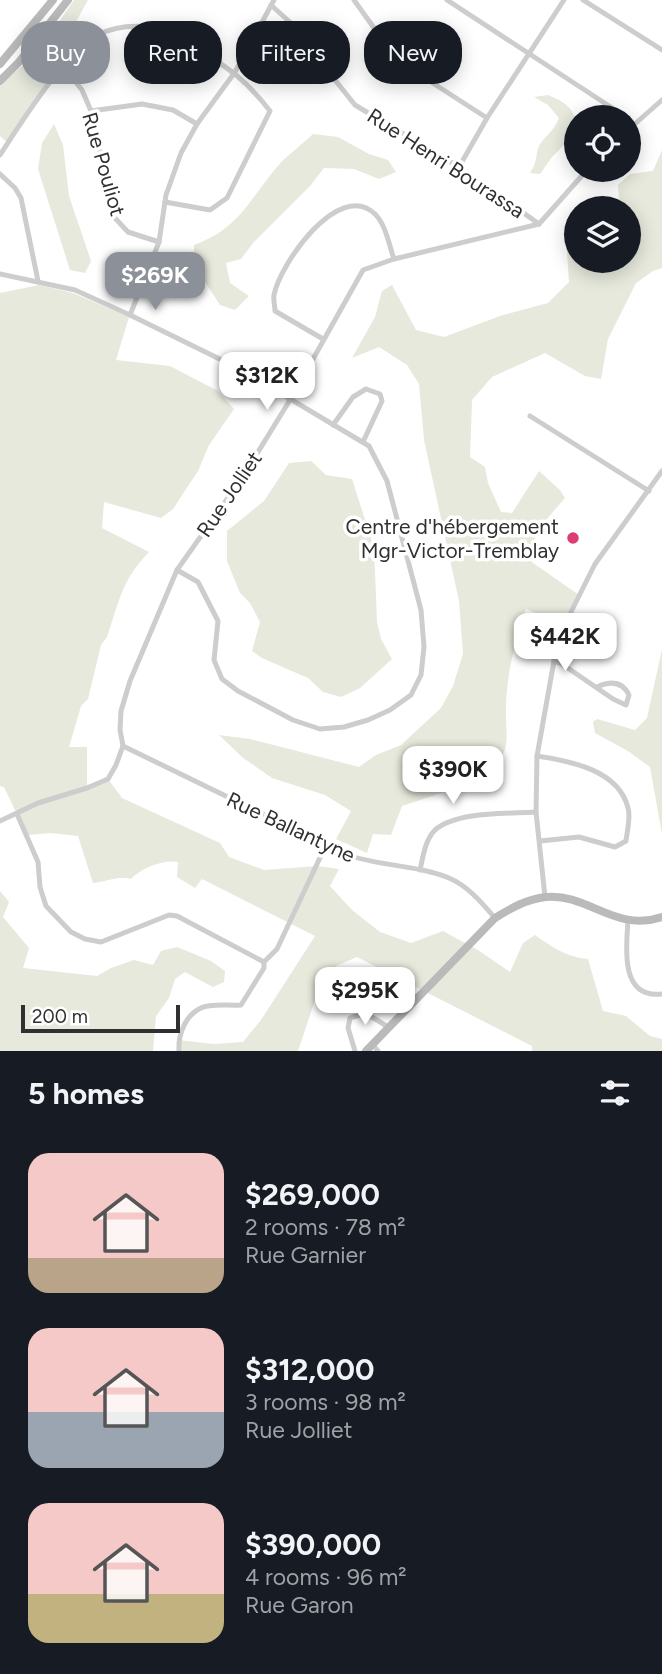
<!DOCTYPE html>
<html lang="en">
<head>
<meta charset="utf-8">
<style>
  body { margin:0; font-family:Figtree,sans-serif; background:#20242c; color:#f1f3f6; height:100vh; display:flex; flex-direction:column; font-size:26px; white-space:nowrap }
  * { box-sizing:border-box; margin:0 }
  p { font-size:23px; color:#9ea1a6 }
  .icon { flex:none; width:38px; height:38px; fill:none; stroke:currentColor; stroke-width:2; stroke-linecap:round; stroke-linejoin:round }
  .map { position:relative; height:1051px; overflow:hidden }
  .sheet { display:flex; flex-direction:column; background:#171b24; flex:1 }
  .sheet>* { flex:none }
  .hud { position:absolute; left:21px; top:21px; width:621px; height:63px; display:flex; gap:14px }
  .tools { position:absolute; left:564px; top:105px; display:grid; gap:14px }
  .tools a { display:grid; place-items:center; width:77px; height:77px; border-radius:50%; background:#171b24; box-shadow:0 4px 18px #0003; font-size:35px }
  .scale { position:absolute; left:21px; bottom:18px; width:159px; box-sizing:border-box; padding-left:7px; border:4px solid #303030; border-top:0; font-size:19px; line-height:24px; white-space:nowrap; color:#303030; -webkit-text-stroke:5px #fff; paint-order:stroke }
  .price { position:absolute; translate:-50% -60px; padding:0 16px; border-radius:14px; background:#fff; color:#222; font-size:23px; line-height:46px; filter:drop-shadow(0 2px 4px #0008) }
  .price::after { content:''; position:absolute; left:50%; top:42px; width:21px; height:16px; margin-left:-10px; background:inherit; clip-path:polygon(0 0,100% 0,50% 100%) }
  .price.current { background:#8c9099; color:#fff }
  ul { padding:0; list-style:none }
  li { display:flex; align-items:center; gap:21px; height:175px; padding:0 28px }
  li span { display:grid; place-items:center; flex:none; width:196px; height:140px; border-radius:21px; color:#555 }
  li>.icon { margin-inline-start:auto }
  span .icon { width:84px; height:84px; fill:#fffc; stroke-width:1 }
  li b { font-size:30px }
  h2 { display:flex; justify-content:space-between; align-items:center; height:84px; padding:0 28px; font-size:30px }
  .tag { padding:0 24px; border-radius:28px; background:#171b24; box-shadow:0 4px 18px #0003; font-size:24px; line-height:63px }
  .tag.current { background:#8c9099; color:#fff }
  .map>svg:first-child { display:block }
  .green { fill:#e6e9dc }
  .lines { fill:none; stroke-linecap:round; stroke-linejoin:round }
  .street { stroke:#cdcdcd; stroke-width:5 }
  .secondary { stroke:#bababa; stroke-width:8 }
  .poi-dot { fill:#db3d74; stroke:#fff; stroke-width:2.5 }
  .labels { text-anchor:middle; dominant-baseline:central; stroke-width:7; stroke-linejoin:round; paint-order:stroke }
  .street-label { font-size:21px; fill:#303030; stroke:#fff }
  .poi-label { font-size:21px; fill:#303030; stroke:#fff; text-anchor:end }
</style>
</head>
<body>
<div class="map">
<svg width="662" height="1051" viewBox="0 0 662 1051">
  <rect width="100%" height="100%" fill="#fff"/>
  <g class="green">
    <path d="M74 0H88L72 29 70 41 43 63 64 67 8 143 0 136V84L36 55Z"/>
    <path d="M548 95C569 104 576 109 576 133L552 157 540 174 530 173C538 161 535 156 539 146 545 135 554 132 559 118L548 105 534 97Z"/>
    <path d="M54 124 63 145 69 196 91 261 85 273 70 270 38 169 42 143Z"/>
    <path d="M313 134 338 137 369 154 388 160 396 172 379 179 354 169 324 168 310 186 253 243 241 259 226 263 230 283 249 296 235 310 220 305 194 265V245C239 229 249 200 277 167 287 155 302 145 313 134Z"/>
    <path d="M662 150V268L653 271 636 283 608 339 601 379 585 376 545 353 492 377 472 400 470 457 485 467 488 483 501 512 512 513 539 471 560 490 565 498 540 527 526 558 579 595 565 624 526 609C514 644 505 680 506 717 506 729 509 745 502 755 495 765 479 770 468 774V784L402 806 391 835 373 834 367 853 336 839 351 811 325 795 272 778 242 757 219 735 250 739 359 767 376 755 401 745 441 708 453 686 463 654 459 601 424 440 419 384 407 365 379 347 352 358 375 317 382 291 392 285 416 330 444 337 500 316 548 303 569 282 566 237 576 233V261H628V208H610L619 200 618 185 630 174 653 171Z"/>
    <path d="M39 285 73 293 129 317 116 360 170 366 218 391 234 409 209 445 198 471 173 509 161 518 104 502 102 528 149 552C122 580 119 601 107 637L101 645 88 699 81 706 69 747H87V788L108 779 122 798 220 843 229 857 264 870 317 866 339 869 330 886 352 910 380 932 411 943 443 931 478 950 510 972 523 943 535 935C552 947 566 957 588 959L603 1011 626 1016 650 1036 662 1039V1051H532V1046L357 957 336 966 337 979 318 991 298 1051H180L178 1040 213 1044 243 1042 261 1020 315 936 202 879 195 888 177 877 178 862C164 859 141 868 131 879 119 875 106 882 93 883L78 836 51 833 27 835 4 787 0 786V293Z"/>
    <path d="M311 461 326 475 352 479 374 548 377 622 381 639 392 659 360 688 341 697 323 692 308 678 262 658 252 651 260 622 250 603 240 593 227 561V531L264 501 289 463Z"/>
    <path d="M662 649V834L650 767 628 751 595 733 593 722 597 719 635 730 647 718Z"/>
    <path d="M0 891 9 902 3 917 29 948 23 968 97 976 111 968 134 960 153 965 161 951 177 947 211 961 225 971 224 982 213 987 185 972 175 979 169 998 156 1016 153 1051H0Z"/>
  </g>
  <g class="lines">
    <g class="street">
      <path d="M354 0 397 60 487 118"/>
      <path d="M447 0 626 117"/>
      <path d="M583 0 662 50"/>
      <path d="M271 5 293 25 323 65 355 105 459 167 539 224"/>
      <path d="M64 67 82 90 91 111 114 217 128 232 159 242"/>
      <path d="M91 111 142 104 173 110 197 124"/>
      <path d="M628 130 662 100"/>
      <path d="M0 155C21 123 65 52 98 35 113 27 132 25 150 27 167 29 183 40 198 49 230 69 246 80 270 111L227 198 210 210 165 202"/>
      <path d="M459 167 487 118 564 0"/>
      <path d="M0 174 15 188 21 198 38 281"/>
      <path d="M0 274 75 290 130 315 240 369 369 446 387 481 421 610 424 647 421 675 411 695 390 710 368 720 344 727 320 729 293 720 238 691 222 679 214 660 218 621 198 582 177 570"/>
      <path d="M130 315 159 242 166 195 181 153 197 124 235 72 274 0"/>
      <path d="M323 339 275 311C275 306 273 300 274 295 280 264 339 179 375 214 386 225 389 245 394 259"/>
      <path d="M530 416 649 491"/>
      <path d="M333 425 353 397 366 389 380 394 382 401 363 442"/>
      <path d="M554 661 562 664 613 699 626 705 629 695C622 681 610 681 597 687"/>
      <path d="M123 746 347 855C380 866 417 865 449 878 468 886 482 903 495 918"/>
      <path d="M537 756C570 761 619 770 628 808 631 817 627 831 626 841L615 847 579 837 540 841"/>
      <path d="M17 814 38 862 40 887 46 906 71 932 85 939 101 942 169 915 177 916 264 962"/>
      <path d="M0 821 38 803 87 788 108 779 116 765 123 746 120 730 121 711 130 681 177 570 242 478 290 400 363 270 394 259 539 224 587 170"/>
      <path d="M420 870C423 857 425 840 435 830 457 811 508 814 536 812"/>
      <path d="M545 897 536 812 537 756 554 661 565 624 595 564 662 471"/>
      <path d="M628 921C626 948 620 999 662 994"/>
      <path d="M373 1045 378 1051"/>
      <path d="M179 1051C178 1035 185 1015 201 1008 211 1003 230 1006 241 1005L264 968V962L277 949 326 845"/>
      <path d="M355 1051 348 1028 350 1018C370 1010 373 1019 390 1028"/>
    </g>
    <g class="secondary">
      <path d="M0 64 53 0"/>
      <path d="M0 81 19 62 68 0"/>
      <path d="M366 1051 495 918C511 908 527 899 546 897 588 893 615 933 662 917"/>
    </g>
  </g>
  <circle class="poi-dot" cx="573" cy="538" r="7"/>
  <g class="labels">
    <g class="street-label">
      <text transform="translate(446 163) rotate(33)">Rue Henri Bourassa</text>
      <text transform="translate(104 164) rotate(74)">Rue Pouliot</text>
      <text transform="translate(229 494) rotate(-56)">Rue Jolliet</text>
      <text transform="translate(291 827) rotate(25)">Rue Ballantyne</text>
    </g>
    <g class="poi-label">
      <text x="559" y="526">Centre d'hébergement<tspan x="559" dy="24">Mgr-Victor-Tremblay</tspan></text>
    </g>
  </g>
</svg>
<div class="tools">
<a><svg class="icon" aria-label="locate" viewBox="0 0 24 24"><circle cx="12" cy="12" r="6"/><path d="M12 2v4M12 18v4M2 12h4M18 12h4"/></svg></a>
<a><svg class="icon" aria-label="layers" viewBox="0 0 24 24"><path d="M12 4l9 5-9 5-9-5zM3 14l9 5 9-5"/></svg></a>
</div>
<div class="scale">200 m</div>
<b class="price current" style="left:155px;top:312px">$269K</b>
<b class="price" style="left:267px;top:412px">$312K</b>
<b class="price" style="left:565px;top:673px">$442K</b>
<b class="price" style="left:453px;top:806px">$390K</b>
<b class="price" style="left:365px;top:1027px">$295K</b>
<div class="hud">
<a class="tag current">Buy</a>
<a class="tag">Rent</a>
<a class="tag">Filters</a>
<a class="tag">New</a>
</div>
</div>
<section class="sheet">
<h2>5 homes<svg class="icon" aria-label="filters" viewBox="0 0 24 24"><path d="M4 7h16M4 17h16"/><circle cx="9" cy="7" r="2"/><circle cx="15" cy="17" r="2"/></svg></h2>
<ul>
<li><span style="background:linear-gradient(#f6c9c9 75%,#b9a48a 0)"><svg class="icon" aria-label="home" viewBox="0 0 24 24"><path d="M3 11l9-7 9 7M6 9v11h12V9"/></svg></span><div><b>$269,000</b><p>2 rooms · 78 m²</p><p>Rue Garnier</p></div></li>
<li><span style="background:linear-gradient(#f6c9c9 60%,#9aa5b1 0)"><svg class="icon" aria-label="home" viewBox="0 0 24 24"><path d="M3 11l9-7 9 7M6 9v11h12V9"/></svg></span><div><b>$312,000</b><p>3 rooms · 98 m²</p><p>Rue Jolliet</p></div></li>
<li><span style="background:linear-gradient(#f6c9c9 65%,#c2b280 0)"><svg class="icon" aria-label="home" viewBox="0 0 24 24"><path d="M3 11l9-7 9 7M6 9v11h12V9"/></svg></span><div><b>$390,000</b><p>4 rooms · 96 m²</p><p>Rue Garon</p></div></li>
</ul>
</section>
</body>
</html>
